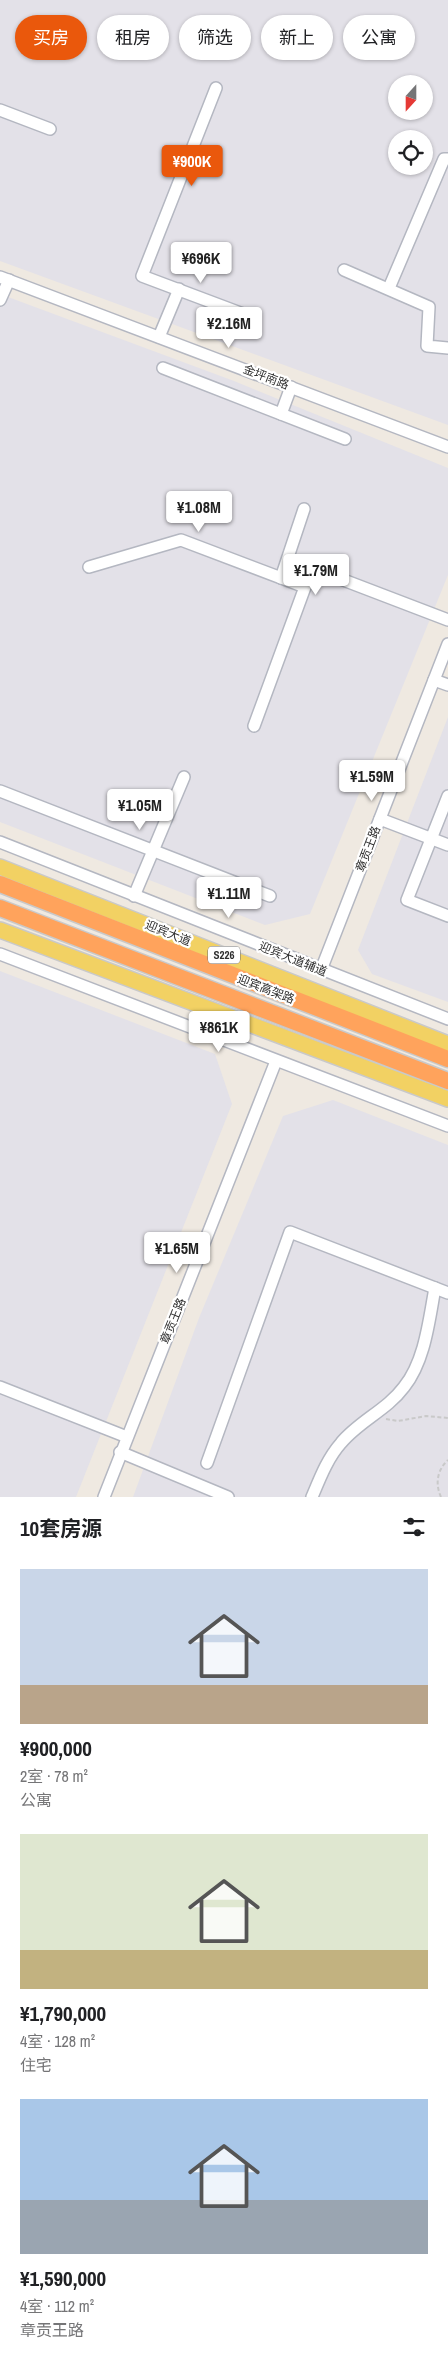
<!DOCTYPE html>
<html lang="zh">
<head>
<meta charset="utf-8">
<style>
  body { margin:0; font-family:"Archivo Narrow","Noto Sans SC",sans-serif; background:#f6f6f6; color:#202124; height:100vh; display:flex; flex-direction:column; font-size:19px; white-space:nowrap }
  * { box-sizing:border-box; margin:0 }
  p { font-size:16px; color:#757577 }
  .icon { flex:none; width:28px; height:28px; fill:none; stroke:currentColor; stroke-width:2; stroke-linecap:round; stroke-linejoin:round }
  .map { position:relative; height:1497px; overflow:hidden }
  .drawer { display:flex; flex-direction:column; background:#fff; flex:1 }
  .drawer>* { flex:none }
  .hud { position:absolute; left:15px; top:15px; width:419px; height:45px; display:flex; gap:10px }
  .needle { width:32px; rotate:201deg }
  .buttons { position:absolute; left:388px; top:75px; display:grid; gap:10px }
  .buttons a { display:grid; place-items:center; width:45px; height:45px; border-radius:50%; background:#fff; box-shadow:0 1px 4px #0004; font-size:25px }
  .price { position:absolute; translate:-50% -42px; padding:0 11px; border-radius:5px; background:#fff; color:#222; font-size:16px; line-height:32px; filter:drop-shadow(0 1px 2px #0008) }
  .price::after { content:''; position:absolute; left:50%; top:30px; width:15px; height:11px; margin-left:-8px; background:inherit; clip-path:polygon(0 0,100% 0,50% 100%) }
  .price.current { background:#ea580c; color:#fff }
  ul { padding:0; list-style:none }
  li { display:grid; align-content:center; gap:10px; height:265px; padding:0 20px }
  li span { display:grid; place-items:center; height:155px; border-radius:0px; color:#555 }
  li>.icon { margin-inline-start:auto }
  span .icon { width:90px; height:90px; fill:#fffc; stroke-width:1 }
  li b { font-size:21px }
  h2 { display:flex; justify-content:space-between; align-items:center; height:60px; padding:0 20px; font-size:21px }
  .tag { padding:0 18px; border-radius:22px; background:#fff; box-shadow:0 1px 4px #0004; font-size:18px; line-height:45px }
  .tag.current { background:#ea580c; color:#fff }
  .map>svg:first-child { display:block }
  .industrial { fill:#e3e1e8; fill-rule:evenodd }
  .lines { fill:none; stroke-linecap:round; stroke-linejoin:round }
  .minor-casing { stroke:#b4b7c1; stroke-width:14 }
  .major-casing { stroke:#c9c9c9; stroke-width:18 }
  .highway-casing { stroke:#c9c9c9; stroke-width:19 }
  .path { stroke:#c9c9c9; stroke-width:2; stroke-dasharray:4 2.5; stroke-linecap:butt }
  .minor { stroke:#fff; stroke-width:11 }
  .major { stroke:#f2d163; stroke-width:15 }
  .highway { stroke:#ffa35c; stroke-width:16 }
  .labels { text-anchor:middle; dominant-baseline:central; stroke-width:4.5; stroke-linejoin:round; paint-order:stroke }
  .shield { fill:#fff; stroke:#6d6d6d; stroke-width:1 }
  .shield-label { font-size:11px; font-weight:bold; fill:#2e2e2e }
  .street-label { font-size:12px; fill:#2e2e2e; stroke:#fff }
</style>
</head>
<body>
<div class="map">
<svg width="448" height="1497" viewBox="0 0 448 1497">
  <rect width="100%" height="100%" fill="#efe9e1"/>
  <g class="industrial">
    <path d="M0 0H448V425L0 261ZM396 84H424V111H396ZM396 139H424V166H396Z"/>
    <path d="M0 294 234 381 448 468V575L310 914 265 925 0 822Z"/>
    <path d="M448 717V1002L372 974 358 950Z"/>
    <path d="M0 971 215 1054 232 1104 76 1497H0Z"/>
    <path d="M333 1100 448 1145V1497H133L199 1318 283 1116Z"/>
  </g>
  <g class="lines">
    <defs>
      <g id="minor">
        <path d="M216 88 142 276 251 317"/>
        <path d="M0 110 50 129"/>
        <path d="M344 270 429 307 427 346 448 348"/>
        <path d="M0 277 448 447"/>
        <path d="M389 288 444 159H448"/>
        <path d="M0 300 9 280"/>
        <path d="M159 337 179 289"/>
        <path d="M163 368 345 439"/>
        <path d="M281 414 291 387"/>
        <path d="M89 567 181 540 305 587"/>
        <path d="M281 578 304 509"/>
        <path d="M434 680 448 685"/>
        <path d="M254 726 312 568 448 620"/>
        <path d="M0 791 270 896"/>
        <path d="M448 796 407 900 448 916"/>
        <path d="M380 819 448 845"/>
        <path d="M0 842 448 1019"/>
        <path d="M134 896 184 777"/>
        <path d="M0 954 448 1126"/>
        <path d="M321 970 448 644"/>
        <path d="M0 1387 127 1437"/>
        <path d="M120 1452 228 1497"/>
        <path d="M207 1463 290 1232 448 1293"/>
        <path d="M104 1497 276 1061"/>
        <path d="M312 1497C320 1478 327 1459 341 1443 359 1421 387 1410 404 1387 425 1361 429 1320 435 1288"/>
      </g>
      <g id="major">
        <path d="M0 867 448 1044"/>
        <path d="M0 930 448 1099"/>
      </g>
      <g id="highway">
        <path d="M0 884 448 1059"/>
        <path d="M0 908 448 1081"/>
      </g>
    </defs>
    <use href="#minor" class="minor-casing"/>
    <use href="#major" class="major-casing"/>
    <use href="#highway" class="highway-casing"/>
    <g class="path">
      <path d="M386 1419 398 1421 426 1416 448 1418"/>
      <path d="M441 1497C435 1484 437 1470 448 1460"/>
    </g>
    <use href="#minor" class="minor"/>
    <use href="#major" class="major"/>
    <use href="#highway" class="highway"/>
  </g>
  <g class="labels">
    <rect class="shield" x="208" y="946.5" width="32" height="17" rx="4"/>
    <g class="shield-label">
      <text x="224" y="955">S226</text>
    </g>
    <g class="street-label">
      <text transform="translate(266 377) rotate(21)">金坪南路</text>
      <text transform="translate(368 849) rotate(-69)">章贡王路</text>
      <text transform="translate(168 933) rotate(22)">迎宾大道</text>
      <text transform="translate(293 959) rotate(22)">迎宾大道辅道</text>
      <text transform="translate(266 989) rotate(21)">迎宾高架路</text>
      <text transform="translate(173 1321) rotate(-68)">章贡王路</text>
    </g>
  </g>
</svg>
<div class="buttons">
<a><svg class="needle" viewBox="-14 -14 28 28"><path d="M0-13l5 13h-10z" fill="#e53935"/><path d="M0 13l5-13h-10z" fill="#757577"/></svg></a>
<a><svg class="icon" aria-label="locate" viewBox="0 0 24 24"><circle cx="12" cy="12" r="6"/><path d="M12 2v4M12 18v4M2 12h4M18 12h4"/></svg></a>
</div>
<b class="price current" style="left:192px;top:187px">¥900K</b>
<b class="price" style="left:201px;top:284px">¥696K</b>
<b class="price" style="left:229px;top:349px">¥2.16M</b>
<b class="price" style="left:199px;top:533px">¥1.08M</b>
<b class="price" style="left:316px;top:596px">¥1.79M</b>
<b class="price" style="left:372px;top:802px">¥1.59M</b>
<b class="price" style="left:140px;top:831px">¥1.05M</b>
<b class="price" style="left:229px;top:919px">¥1.11M</b>
<b class="price" style="left:219px;top:1053px">¥861K</b>
<b class="price" style="left:177px;top:1274px">¥1.65M</b>
<div class="hud">
<a class="tag current">买房</a>
<a class="tag">租房</a>
<a class="tag">筛选</a>
<a class="tag">新上</a>
<a class="tag">公寓</a>
</div>
</div>
<section class="drawer">
<h2>10套房源<svg class="icon" aria-label="filters" viewBox="0 0 24 24"><path d="M4 7h16M4 17h16"/><circle cx="9" cy="7" r="2"/><circle cx="15" cy="17" r="2"/></svg></h2>
<ul>
<li><span style="background:linear-gradient(#c9d6e8 75%,#b9a48a 0)"><svg class="icon" aria-label="home" viewBox="0 0 24 24"><path d="M3 11l9-7 9 7M6 9v11h12V9"/></svg></span><div><b>¥900,000</b><p>2室 · 78 m²</p><p>公寓</p></div></li>
<li><span style="background:linear-gradient(#dfe7d0 75%,#c2b280 0)"><svg class="icon" aria-label="home" viewBox="0 0 24 24"><path d="M3 11l9-7 9 7M6 9v11h12V9"/></svg></span><div><b>¥1,790,000</b><p>4室 · 128 m²</p><p>住宅</p></div></li>
<li><span style="background:linear-gradient(#a9c7e8 65%,#9aa5b1 0)"><svg class="icon" aria-label="home" viewBox="0 0 24 24"><path d="M3 11l9-7 9 7M6 9v11h12V9"/></svg></span><div><b>¥1,590,000</b><p>4室 · 112 m²</p><p>章贡王路</p></div></li>
</ul>
</section>
</body>
</html>
